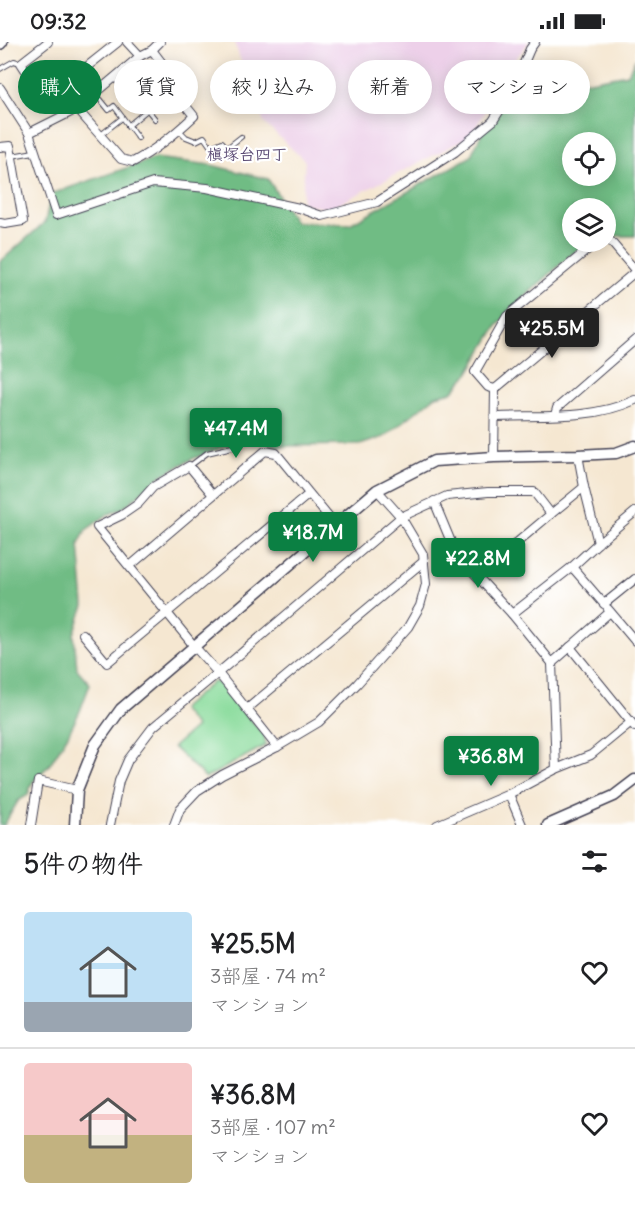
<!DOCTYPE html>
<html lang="ja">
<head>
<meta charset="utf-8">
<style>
  body { margin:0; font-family:Delius,"Klee One",sans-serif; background:#f6f6f6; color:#202124; height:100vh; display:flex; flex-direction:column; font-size:22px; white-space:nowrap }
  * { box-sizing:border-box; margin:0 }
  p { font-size:20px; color:#757577 }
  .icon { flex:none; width:33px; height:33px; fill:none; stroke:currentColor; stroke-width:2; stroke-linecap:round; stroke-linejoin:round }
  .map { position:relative; height:783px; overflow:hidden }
  .side { display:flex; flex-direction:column; background:#fff; flex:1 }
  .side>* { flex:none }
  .hud { position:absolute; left:18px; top:18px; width:600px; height:54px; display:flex; gap:12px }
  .fabs { position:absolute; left:562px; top:90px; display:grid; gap:12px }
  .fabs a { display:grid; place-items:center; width:54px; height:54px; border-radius:50%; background:#fff; box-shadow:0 3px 15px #0003; font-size:30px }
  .price { position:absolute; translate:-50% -51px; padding:0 14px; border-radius:6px; background:#0b8043; color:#fff; font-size:20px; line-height:39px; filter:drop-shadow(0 2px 3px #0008) }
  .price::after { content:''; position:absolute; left:50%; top:36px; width:18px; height:14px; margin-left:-9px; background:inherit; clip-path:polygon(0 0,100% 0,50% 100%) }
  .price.current { background:#222; color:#fff }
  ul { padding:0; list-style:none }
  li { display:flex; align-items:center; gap:18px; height:150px; padding:0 24px }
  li+li { border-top:2px solid #e0e0e0 }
  li span { display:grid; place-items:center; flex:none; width:168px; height:120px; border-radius:6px; color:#555 }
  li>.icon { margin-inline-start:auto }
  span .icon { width:72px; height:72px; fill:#fffc; stroke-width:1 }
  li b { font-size:26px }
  h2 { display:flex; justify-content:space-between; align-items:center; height:72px; padding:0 24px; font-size:26px }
  .chip { padding:0 21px; border-radius:27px; background:#fff; box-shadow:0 3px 15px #0003; font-size:21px; line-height:54px }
  .chip.current { background:#0b8043; color:#fff }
  .status { display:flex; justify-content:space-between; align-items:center; height:42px; padding:0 30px; background:#fff; direction:ltr }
  .status svg { height:16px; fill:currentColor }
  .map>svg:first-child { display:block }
  .built { fill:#edd0e9 }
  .green { fill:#8bdc9d; stroke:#567f6c; stroke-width:1.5 }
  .forest { fill:#70bc84; stroke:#496f60; stroke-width:1.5; fill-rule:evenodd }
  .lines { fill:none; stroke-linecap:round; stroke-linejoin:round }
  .service-casing { stroke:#424052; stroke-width:6 }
  .minor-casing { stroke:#424052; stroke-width:10 }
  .tertiary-casing { stroke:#424052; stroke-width:13 }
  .service { stroke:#fff; stroke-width:4 }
  .minor { stroke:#fff; stroke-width:8 }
  .tertiary { stroke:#fff; stroke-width:10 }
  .labels { text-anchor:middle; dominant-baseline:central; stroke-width:4.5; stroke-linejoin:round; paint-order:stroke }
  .neighbourhood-label { font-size:16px; font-weight:bold; fill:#5d4d76; stroke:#fff }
</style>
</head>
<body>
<div class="status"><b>09:32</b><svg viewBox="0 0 49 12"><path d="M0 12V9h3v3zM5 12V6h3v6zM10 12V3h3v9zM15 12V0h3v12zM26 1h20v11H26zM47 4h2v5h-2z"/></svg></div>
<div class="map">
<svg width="635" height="783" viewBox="0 0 635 783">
  <rect width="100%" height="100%" fill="#fff"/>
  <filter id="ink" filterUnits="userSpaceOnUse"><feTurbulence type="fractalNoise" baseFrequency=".0167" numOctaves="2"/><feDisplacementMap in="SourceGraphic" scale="12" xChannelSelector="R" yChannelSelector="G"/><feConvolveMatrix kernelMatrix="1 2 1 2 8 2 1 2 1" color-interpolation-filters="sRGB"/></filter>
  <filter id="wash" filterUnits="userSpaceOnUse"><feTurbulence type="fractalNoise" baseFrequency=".008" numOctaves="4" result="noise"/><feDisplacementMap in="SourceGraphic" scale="24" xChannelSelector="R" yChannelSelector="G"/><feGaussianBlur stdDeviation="1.35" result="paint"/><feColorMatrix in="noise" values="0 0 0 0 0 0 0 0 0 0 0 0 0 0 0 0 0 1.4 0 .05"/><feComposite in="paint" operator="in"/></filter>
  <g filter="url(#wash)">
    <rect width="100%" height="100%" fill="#f5e7d1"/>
    <path class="built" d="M234 0H529L510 24 471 94 329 167 302 161 305 119 264 81Z"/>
    <path class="green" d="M213 640H216L220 642 264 693 266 703 206 736 173 705 196 685 181 667Z"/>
    <path class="forest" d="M635 17V194H606V166H573V200H594L572 212 530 250 497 284 468 332 452 350 436 354 384 395 360 403 274 404 265 400 252 398 223 405 192 417 162 433 123 466 107 473 86 488 79 502 84 564 74 592 77 627 90 642 80 669 68 693 50 722 32 741 28 753 18 759 4 783H0V220L45 180 51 152 155 116 211 123 268 137 295 180 350 182 470 115 512 30 523 29 590 39 628 32ZM573 100H606V134H573Z"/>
  </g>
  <g filter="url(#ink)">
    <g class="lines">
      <defs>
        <g id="service">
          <path d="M131 23 142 34 145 32 163 52 178 42"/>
          <path d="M0 27 14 19 21 21"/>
          <path d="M113 37 130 46 155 77"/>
          <path d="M96 52 109 68 114 64 138 96"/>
          <path d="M141 59 157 45"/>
          <path d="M128 84 147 68"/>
          <path d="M180 89 186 95 196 99 204 95 211 105 222 100 227 106 241 95"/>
          <path d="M102 92 122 76"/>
          <path d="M12 114 34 110"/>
          <path d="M190 424 207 411 241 403"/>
        </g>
        <g id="minor">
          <path d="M48 0 21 21 45 58 118 0"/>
          <path d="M127 0 140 14"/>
          <path d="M63 45 77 67 121 117 133 120C156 108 175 92 194 74L178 54V42L152 8"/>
          <path d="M0 46 29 91 56 173 153 141 207 146 299 166 322 174 377 160 455 110 493 79 512 49 530 7 535 0"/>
          <path d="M29 91 77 67 140 14 152 8 160 0"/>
          <path d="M0 105 10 104 23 179 5 182 0 181"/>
          <path d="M606 194 635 228"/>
          <path d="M495 347 488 345 475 330 507 274 597 200"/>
          <path d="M555 373 557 366 635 298"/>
          <path d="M495 375C541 373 592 378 635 358"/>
          <path d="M578 413 584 445 598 501"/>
          <path d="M494 415 495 347 635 230"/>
          <path d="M213 453 189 424 153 445 138 462 122 473 97 485 194 604 218 631 277 705"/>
          <path d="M434 459 456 512 477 534 551 472"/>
          <path d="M130 524 265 409 276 411 335 483"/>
          <path d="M572 525 604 562 635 537"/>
          <path d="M477 534 512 572 572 525 598 501 635 470"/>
          <path d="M608 567 635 599"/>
          <path d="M512 572 552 621 610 570"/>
          <path d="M83 592 107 621 309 452"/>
          <path d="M570 605 635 685"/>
          <path d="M552 621 556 727 591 713 630 681"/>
          <path d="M247 667 424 519"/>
          <path d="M509 752 522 783"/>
          <path d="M31 783 38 739 77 748"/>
          <path d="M110 783 119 739 128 718 153 685 218 631 401 475 447 454 488 450H534L551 472 584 445"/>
          <path d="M174 783 180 767 197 749 222 733 277 705 319 680 357 642 408 585 420 564 426 542 423 512 401 475 377 448"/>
          <path d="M437 783 509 752 556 727"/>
        </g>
        <g id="tertiary">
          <path d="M0 2 2 0"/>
          <path d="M75 783 77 748 95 703 121 667 377 448 434 419 494 415 578 413 616 411 635 404"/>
          <path d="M548 783 614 754 635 738"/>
        </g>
      </defs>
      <use href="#service" class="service-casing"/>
      <use href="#minor" class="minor-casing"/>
      <use href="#tertiary" class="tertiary-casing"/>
      <use href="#service" class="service"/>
      <use href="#minor" class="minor"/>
      <use href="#tertiary" class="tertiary"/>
    </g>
  </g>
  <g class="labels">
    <g class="neighbourhood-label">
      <text x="247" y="112">槇塚台四丁</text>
    </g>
  </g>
</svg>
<div class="fabs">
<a><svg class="icon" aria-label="locate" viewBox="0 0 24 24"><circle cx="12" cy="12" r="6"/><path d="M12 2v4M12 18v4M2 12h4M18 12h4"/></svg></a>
<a><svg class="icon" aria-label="layers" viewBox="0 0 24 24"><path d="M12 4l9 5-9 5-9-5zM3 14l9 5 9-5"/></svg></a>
</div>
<b class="price current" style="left:552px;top:317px">¥25.5M</b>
<b class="price" style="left:236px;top:417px">¥47.4M</b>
<b class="price" style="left:313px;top:521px">¥18.7M</b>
<b class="price" style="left:478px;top:547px">¥22.8M</b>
<b class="price" style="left:491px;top:745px">¥36.8M</b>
<div class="hud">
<a class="chip current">購入</a>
<a class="chip">賃貸</a>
<a class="chip">絞り込み</a>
<a class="chip">新着</a>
<a class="chip">マンション</a>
</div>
</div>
<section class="side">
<h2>5件の物件<svg class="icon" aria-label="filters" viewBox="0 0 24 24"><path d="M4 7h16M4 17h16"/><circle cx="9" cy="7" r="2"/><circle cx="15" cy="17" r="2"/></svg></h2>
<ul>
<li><span style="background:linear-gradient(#bfe0f5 75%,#9aa5b1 0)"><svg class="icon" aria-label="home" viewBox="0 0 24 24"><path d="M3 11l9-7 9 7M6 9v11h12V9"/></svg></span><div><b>¥25.5M</b><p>3部屋 · 74 m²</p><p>マンション</p></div><svg class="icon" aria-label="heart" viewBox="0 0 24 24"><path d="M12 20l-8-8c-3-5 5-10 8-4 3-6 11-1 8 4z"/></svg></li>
<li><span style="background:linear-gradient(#f6c9c9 60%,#c2b280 0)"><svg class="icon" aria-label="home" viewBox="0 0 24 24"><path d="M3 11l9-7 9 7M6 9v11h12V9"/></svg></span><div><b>¥36.8M</b><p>3部屋 · 107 m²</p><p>マンション</p></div><svg class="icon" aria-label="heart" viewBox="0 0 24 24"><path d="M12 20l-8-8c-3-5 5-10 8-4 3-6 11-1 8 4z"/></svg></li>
</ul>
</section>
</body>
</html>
